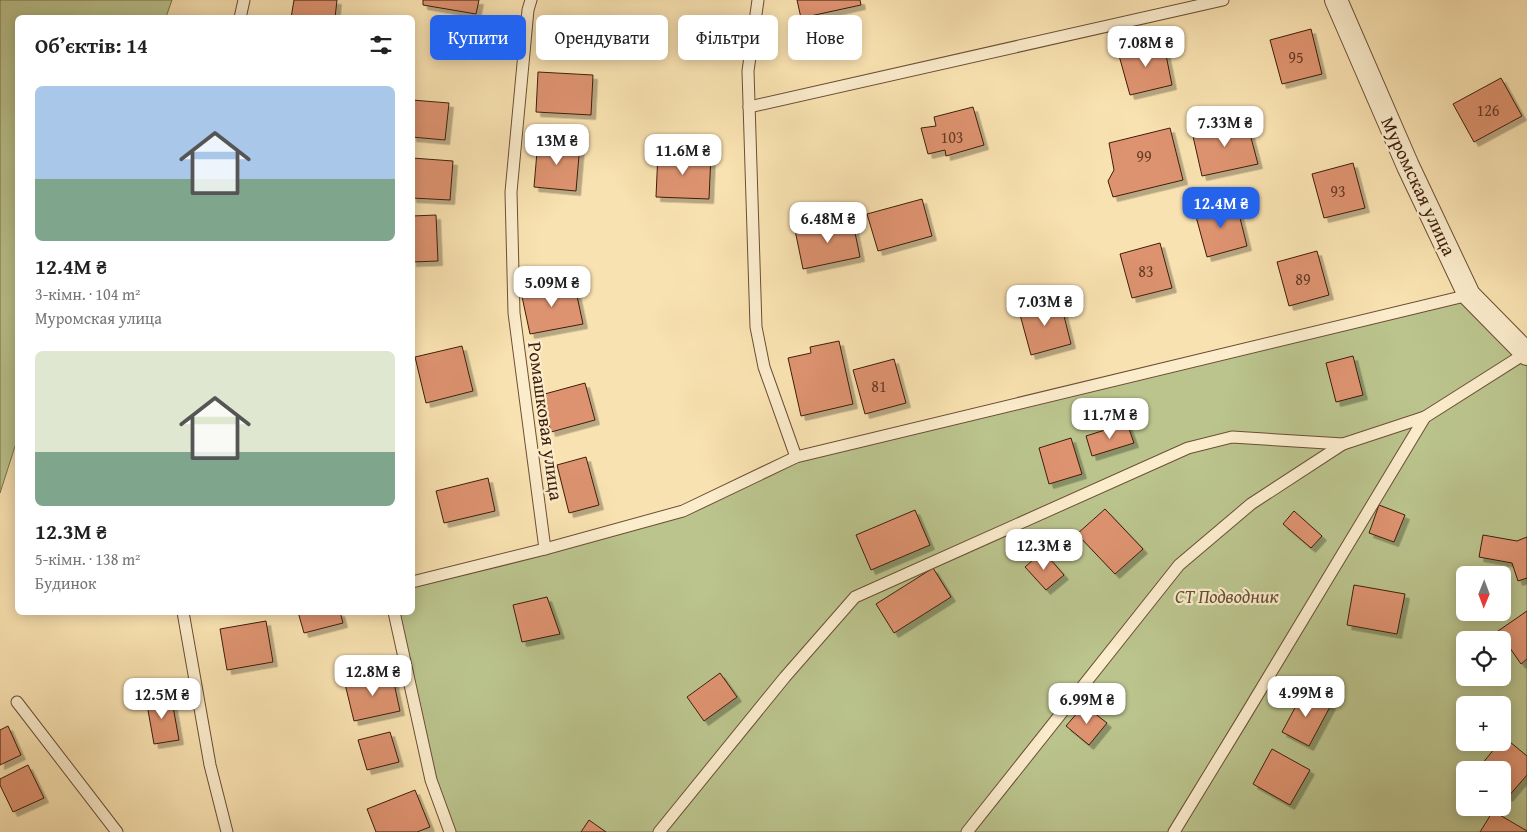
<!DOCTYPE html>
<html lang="uk">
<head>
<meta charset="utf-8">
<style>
  body { margin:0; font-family:"Gentium Book Plus",serif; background:#f6f6f6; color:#222; height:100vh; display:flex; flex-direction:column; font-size:19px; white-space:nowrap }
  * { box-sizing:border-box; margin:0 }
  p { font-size:16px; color:#767676 }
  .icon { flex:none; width:28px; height:28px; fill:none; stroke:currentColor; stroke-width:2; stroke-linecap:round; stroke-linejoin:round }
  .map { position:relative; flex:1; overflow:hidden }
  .side { position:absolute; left:15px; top:15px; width:400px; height:600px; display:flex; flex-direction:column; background:#fff; border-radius:8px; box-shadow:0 2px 12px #0003 }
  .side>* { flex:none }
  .guide { position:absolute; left:430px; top:15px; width:475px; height:45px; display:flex; gap:10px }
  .needle { width:32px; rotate:181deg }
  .fabs { position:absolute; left:1456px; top:566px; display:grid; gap:10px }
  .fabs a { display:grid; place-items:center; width:55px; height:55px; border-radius:8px; background:#fff; box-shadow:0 2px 12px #0003; font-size:25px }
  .price { position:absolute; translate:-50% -42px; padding:0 11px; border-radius:10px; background:#fff; color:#222; font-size:16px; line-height:32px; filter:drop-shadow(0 1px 2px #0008) }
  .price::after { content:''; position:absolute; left:50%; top:30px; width:15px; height:11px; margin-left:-8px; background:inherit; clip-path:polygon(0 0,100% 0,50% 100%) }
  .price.on { background:#2563eb; color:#fff }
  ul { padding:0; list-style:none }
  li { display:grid; align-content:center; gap:10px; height:265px; padding:0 20px }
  li span { display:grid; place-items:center; height:155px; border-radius:8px; color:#555 }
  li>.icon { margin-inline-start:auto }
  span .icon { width:90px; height:90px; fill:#fffc; stroke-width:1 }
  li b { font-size:21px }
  h2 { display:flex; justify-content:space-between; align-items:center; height:60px; padding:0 20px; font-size:21px }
  .tag { padding:0 18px; border-radius:8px; background:#fff; box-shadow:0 2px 12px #0003; font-size:18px; line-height:45px }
  .tag.on { background:#2563eb; color:#fff }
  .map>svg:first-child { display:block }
  .green { fill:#bbc48d; stroke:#7c704c; fill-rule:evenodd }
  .building { fill:#de9370; stroke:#3d1d0c; filter:url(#shadow) }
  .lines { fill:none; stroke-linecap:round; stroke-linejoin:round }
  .service-casing { stroke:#6c4e35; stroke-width:13 }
  .minor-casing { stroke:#6c4e35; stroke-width:24 }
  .service { stroke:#fbeccc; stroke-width:11 }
  .minor { stroke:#fbeccc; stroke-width:22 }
  .labels { text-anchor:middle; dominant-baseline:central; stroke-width:4.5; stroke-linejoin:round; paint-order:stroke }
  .number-label { font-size:16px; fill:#653a25 }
  .street-label { font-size:19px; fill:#3d1d0c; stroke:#fbeccc }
  .park-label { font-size:19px; font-style:italic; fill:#634f33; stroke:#fbeccc }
</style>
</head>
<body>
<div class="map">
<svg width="1527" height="832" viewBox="0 0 1527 832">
  <defs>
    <filter id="shadow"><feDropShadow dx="4.5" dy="4.5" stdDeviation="0" flood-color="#0004"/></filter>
  </defs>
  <rect width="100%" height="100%" fill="#f9e2b1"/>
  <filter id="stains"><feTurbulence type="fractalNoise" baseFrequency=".004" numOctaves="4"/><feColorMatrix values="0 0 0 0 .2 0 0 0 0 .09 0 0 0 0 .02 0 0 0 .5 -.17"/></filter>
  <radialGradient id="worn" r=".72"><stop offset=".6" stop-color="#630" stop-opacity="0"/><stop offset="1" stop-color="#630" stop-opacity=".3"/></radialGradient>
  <g class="green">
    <path d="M0 0H172L166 17 18 18V437L0 493Z"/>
    <path d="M1469 295 1527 360V832H450L394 613 412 612 413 582 683 511 796 457ZM1465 575H1502V612H1465ZM1465 640H1502V678H1465ZM1465 705H1502V742H1465ZM1465 770H1502V808H1465Z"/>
  </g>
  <g class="building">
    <path d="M294 0H337L335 18H291Z"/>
    <path d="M423 0H479L476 14 423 5Z"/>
    <path d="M797 0H860L861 5 801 18Z"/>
    <path d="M1311 29 1322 74 1282 84 1270 40Z"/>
    <path d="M1163 40 1172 85 1130 95 1118 52Z"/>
    <path d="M538 72 593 75 591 115 536 112Z"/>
    <path d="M1501 78 1522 116 1474 142 1453 104Z"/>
    <path d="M412 100 449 103 445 140 412 137Z"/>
    <path d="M973 107 984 145 946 156 945 150 928 154 921 128 936 126 934 117Z"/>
    <path d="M1246 119 1258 164 1202 176 1192 132Z"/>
    <path d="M1170 128 1183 180 1113 197 1108 181 1114 170 1109 143Z"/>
    <path d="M538 140 580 144 576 191 534 187Z"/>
    <path d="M658 152 711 154 709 199 656 197Z"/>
    <path d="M412 158 453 161 450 200 412 198Z"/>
    <path d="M1353 163 1365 208 1324 218 1312 174Z"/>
    <path d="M922 199 932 236 878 251 867 214Z"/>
    <path d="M1236 202 1247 246 1207 257 1195 213Z"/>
    <path d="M436 215 438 261 412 262V216Z"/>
    <path d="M852 218 860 257 803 269 795 230Z"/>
    <path d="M1160 243 1172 288 1132 298 1120 254Z"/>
    <path d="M1317 251 1329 295 1289 306 1277 262Z"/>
    <path d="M574 282 583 324 530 334 521 292Z"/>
    <path d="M1060 300 1071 344 1031 355 1019 311Z"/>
    <path d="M839 341 853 404 801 416 788 358 811 353 810 347Z"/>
    <path d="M462 346 473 391 426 403 415 357Z"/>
    <path d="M1353 356 1363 395 1336 402 1326 363Z"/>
    <path d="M894 359 906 403 865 414 853 370Z"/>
    <path d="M585 383 595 420 551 432 541 395Z"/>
    <path d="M1127 423 1134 443 1092 456 1086 436Z"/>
    <path d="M1071 438 1082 474 1049 484 1039 448Z"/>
    <path d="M586 457 599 505 569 513 557 465Z"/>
    <path d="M488 478 495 511 444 523 436 491Z"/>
    <path d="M1379 505 1405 515 1394 542 1369 533Z"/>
    <path d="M1105 509 1143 549 1115 574 1077 534Z"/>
    <path d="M915 510 930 545 871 570 856 535Z"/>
    <path d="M1294 511 1322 536 1311 548 1283 524Z"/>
    <path d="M1483 535 1517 541 1527 537V578L1518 581 1512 563 1479 557Z"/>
    <path d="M1043 551 1064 575 1046 590 1025 567Z"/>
    <path d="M933 568 951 597 894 633 876 604Z"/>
    <path d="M1354 585 1405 594 1397 634 1347 625Z"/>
    <path d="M547 597 560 634 522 642 513 605Z"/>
    <path d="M1527 611V659L1521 664 1498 631Z"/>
    <path d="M298 612H340L343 623 304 633Z"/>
    <path d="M266 621 273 662 227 670 220 629Z"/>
    <path d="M720 673 737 697 704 721 687 697Z"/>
    <path d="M392 674 400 711 354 721 345 684Z"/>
    <path d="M1304 691 1331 705 1309 746 1282 732Z"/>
    <path d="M171 695 179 740 154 744 146 699Z"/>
    <path d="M1084 705 1107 723 1089 745 1066 726Z"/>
    <path d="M8 726 21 755 0 765V730Z"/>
    <path d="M390 732 399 762 367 770 358 740Z"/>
    <path d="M1504 737 1527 756V775L1508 797 1502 792V770H1477L1500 742H1502Z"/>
    <path d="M1272 749 1310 770 1290 805 1253 784Z"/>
    <path d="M28 765 44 798 13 812 0 785V779Z"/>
    <path d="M415 790 430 827 417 832H376L367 809Z"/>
    <path d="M1493 811 1527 831V832H1480Z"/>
    <path d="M589 820 606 832H581Z"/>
  </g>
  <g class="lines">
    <defs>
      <g id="service">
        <path d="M531 0 528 10 511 192 514 313 545 549"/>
        <path d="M758 0 748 71 756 327 764 367 796 457"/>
        <path d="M240 18 244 0"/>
        <path d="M749 107 1223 0"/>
        <path d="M412 582 545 549 683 511 796 457 1469 295"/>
        <path d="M183 612 210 765 227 832"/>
        <path d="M394 612 431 780 450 832"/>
        <path d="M17 702 117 832"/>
        <path d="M659 832 785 677 855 597 1188 448 1232 437 1343 444"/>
        <path d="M967 832 1179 565 1251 504 1343 444 1425 417"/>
        <path d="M1174 832 1243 719 1425 417 1526 353"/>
      </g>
      <path id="minor" d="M1336 0 1408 166 1469 295 1527 354"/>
    </defs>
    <use href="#service" class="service-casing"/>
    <use href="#minor" class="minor-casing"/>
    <use href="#service" class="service"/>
    <use href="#minor" class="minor"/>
  </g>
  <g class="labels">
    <g class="number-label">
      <text x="1296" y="57">95</text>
      <text x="1488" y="110">126</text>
      <text x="952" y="137">103</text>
      <text x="1144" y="156">99</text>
      <text x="1338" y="191">93</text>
      <text x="1146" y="271">83</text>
      <text x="1303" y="279">89</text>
      <text x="879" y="386">81</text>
    </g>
    <g class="street-label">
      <text transform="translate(1419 186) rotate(65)">Муромская улица</text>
      <text transform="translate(546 421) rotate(82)">Ромашковая улица</text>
    </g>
    <g class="park-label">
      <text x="1227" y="596">СТ Подводник</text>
    </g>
  </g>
  <rect width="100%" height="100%" filter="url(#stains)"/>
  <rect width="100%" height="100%" fill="url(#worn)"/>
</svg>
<div class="fabs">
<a><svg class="needle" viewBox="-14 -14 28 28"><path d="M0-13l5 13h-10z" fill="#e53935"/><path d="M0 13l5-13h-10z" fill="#767676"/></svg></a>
<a><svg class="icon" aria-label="locate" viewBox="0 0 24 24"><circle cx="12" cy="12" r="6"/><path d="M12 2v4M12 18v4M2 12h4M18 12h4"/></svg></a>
<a>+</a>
<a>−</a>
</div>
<b class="price" style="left:1146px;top:68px">7.08M ₴</b>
<b class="price" style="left:1225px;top:148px">7.33M ₴</b>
<b class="price" style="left:557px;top:166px">13M ₴</b>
<b class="price" style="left:683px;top:176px">11.6M ₴</b>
<b class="price on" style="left:1221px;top:229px">12.4M ₴</b>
<b class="price" style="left:828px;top:244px">6.48M ₴</b>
<b class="price" style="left:552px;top:308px">5.09M ₴</b>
<b class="price" style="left:1045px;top:327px">7.03M ₴</b>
<b class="price" style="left:1110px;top:440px">11.7M ₴</b>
<b class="price" style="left:1044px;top:571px">12.3M ₴</b>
<b class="price" style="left:373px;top:697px">12.8M ₴</b>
<b class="price" style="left:1306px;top:718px">4.99M ₴</b>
<b class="price" style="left:162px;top:720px">12.5M ₴</b>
<b class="price" style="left:1087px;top:725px">6.99M ₴</b>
<div class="guide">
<a class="tag on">Купити</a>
<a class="tag">Орендувати</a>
<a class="tag">Фільтри</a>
<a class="tag">Нове</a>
</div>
<section class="side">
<h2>Об’єктів: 14<svg class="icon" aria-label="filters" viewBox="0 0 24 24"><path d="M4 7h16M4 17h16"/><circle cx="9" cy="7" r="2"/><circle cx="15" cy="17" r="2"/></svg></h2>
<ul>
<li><span style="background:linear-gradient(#a9c7e8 60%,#7fa58c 0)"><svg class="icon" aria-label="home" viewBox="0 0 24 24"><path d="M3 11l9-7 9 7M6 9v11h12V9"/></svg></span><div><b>12.4M ₴</b><p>3-кімн. · 104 m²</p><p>Муромская улица</p></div></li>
<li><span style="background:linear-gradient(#dfe7d0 65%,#7fa58c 0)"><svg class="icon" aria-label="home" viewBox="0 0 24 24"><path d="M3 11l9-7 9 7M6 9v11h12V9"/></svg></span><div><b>12.3M ₴</b><p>5-кімн. · 138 m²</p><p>Будинок</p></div></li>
</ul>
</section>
</div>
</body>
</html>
